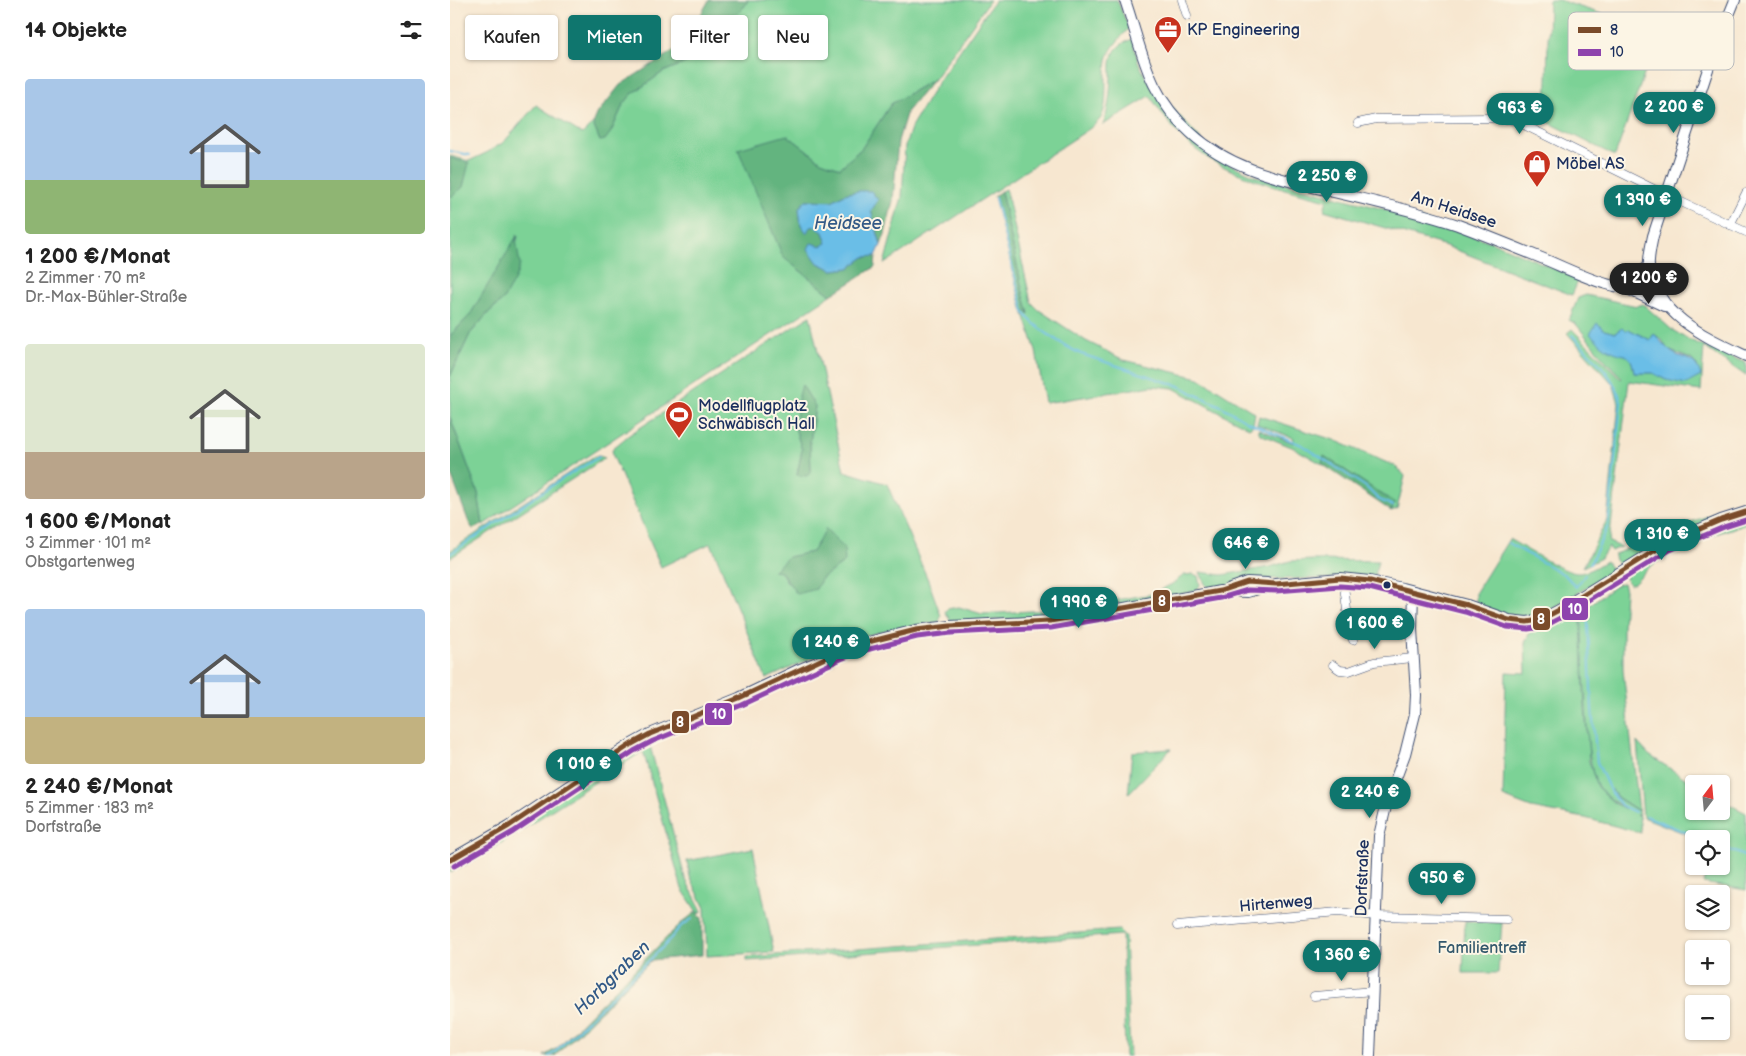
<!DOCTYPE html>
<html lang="de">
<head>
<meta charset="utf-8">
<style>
  body { margin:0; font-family:"Balsamiq Sans",sans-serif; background:#f2f2f2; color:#222; height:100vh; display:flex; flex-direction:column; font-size:19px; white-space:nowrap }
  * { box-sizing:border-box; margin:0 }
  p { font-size:16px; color:#767676 }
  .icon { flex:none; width:28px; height:28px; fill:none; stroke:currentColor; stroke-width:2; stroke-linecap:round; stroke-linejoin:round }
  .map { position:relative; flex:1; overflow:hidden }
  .drawer { display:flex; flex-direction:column; background:#fff; width:450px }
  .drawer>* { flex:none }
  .hud { position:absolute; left:15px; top:15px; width:475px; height:45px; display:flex; gap:10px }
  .needle { width:32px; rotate:16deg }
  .controls { position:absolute; left:1235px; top:775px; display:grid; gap:10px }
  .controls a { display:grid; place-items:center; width:45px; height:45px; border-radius:5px; background:#fff; box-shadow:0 1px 4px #0004; font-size:25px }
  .price { position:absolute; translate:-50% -42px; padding:0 11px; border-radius:18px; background:#0f766e; color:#fff; font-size:16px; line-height:32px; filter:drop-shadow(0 1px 2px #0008) }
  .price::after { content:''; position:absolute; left:50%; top:30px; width:15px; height:11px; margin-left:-8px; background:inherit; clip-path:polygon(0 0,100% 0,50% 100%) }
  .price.on { background:#222; color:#fff }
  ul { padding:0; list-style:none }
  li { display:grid; align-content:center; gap:10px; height:265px; padding:0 25px }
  li span { display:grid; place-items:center; height:155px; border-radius:5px; color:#555 }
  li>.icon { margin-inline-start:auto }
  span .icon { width:90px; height:90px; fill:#fffc; stroke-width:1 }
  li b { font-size:21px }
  h2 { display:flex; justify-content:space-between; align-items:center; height:60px; padding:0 25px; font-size:21px }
  .chip { padding:0 18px; border-radius:5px; background:#fff; box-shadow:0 1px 4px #0004; font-size:18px; line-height:45px }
  .chip.on { background:#0f766e; color:#fff }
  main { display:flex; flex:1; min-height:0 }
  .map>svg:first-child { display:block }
  .green { fill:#7bd296; stroke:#4b807a; fill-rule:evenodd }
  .forest { fill:#64b47f; stroke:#40726e }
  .water { fill:#6bbee7; stroke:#4376a2 }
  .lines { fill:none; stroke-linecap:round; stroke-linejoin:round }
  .stream { stroke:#6bbee7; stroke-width:2 }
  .street-casing { stroke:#3c4b6f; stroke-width:9 }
  .secondary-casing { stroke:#3c4b6f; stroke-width:12 }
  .street { stroke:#fff; stroke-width:8 }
  .secondary { stroke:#fff; stroke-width:10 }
  .bus-1-casing { stroke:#fcf5e5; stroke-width:9 }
  .bus-2-casing { stroke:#fcf5e5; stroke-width:9 }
  .bus-1 { stroke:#7a4b2a; stroke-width:5 }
  .bus-2 { stroke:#8e44ad; stroke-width:5 }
  .bus-dot { fill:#1b2f5e; stroke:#fcf5e5; stroke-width:2 }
  .labels { text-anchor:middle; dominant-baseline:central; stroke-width:4; stroke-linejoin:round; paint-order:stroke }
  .poi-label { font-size:16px; fill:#1b2f5e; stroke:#fcf5e5; text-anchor:start }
  .street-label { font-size:16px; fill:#1b2f5e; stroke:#fcf5e5 }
  .park-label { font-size:16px; fill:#33586c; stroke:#fcf5e5 }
  .water-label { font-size:18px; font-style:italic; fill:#335a87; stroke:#fcf5e5 }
  .key { fill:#fcf5e5; stroke:#b8babc; stroke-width:1 }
  .key-label { font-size:14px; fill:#1b2f5e }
  .line-badge { stroke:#fcf5e5; stroke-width:2 }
  .badge-label { font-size:14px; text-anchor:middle; font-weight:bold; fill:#fff }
</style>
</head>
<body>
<main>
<section class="drawer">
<h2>14 Objekte<svg class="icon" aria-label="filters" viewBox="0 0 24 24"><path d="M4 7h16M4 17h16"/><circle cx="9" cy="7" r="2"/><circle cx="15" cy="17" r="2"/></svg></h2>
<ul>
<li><span style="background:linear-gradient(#a9c7e8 65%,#8fb573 0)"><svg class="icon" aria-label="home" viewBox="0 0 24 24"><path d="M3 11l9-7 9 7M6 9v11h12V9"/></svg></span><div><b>1 200 €/Monat</b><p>2 Zimmer · 70 m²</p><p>Dr.-Max-Bühler-Straße</p></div></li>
<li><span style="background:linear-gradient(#dfe7d0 70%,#b9a48a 0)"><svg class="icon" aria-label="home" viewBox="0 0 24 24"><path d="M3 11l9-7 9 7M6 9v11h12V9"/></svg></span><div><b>1 600 €/Monat</b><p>3 Zimmer · 101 m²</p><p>Obstgartenweg</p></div></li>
<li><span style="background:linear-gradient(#a9c7e8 70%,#c2b280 0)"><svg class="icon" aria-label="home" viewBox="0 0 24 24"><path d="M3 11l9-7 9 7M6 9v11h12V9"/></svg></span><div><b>2 240 €/Monat</b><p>5 Zimmer · 183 m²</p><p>Dorfstraße</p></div></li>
</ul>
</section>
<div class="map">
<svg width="1296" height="1056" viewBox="0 0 1296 1056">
  <rect width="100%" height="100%" fill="#fcf5e5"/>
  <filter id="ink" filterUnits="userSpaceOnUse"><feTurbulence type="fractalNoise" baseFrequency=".02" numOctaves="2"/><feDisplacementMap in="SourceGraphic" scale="10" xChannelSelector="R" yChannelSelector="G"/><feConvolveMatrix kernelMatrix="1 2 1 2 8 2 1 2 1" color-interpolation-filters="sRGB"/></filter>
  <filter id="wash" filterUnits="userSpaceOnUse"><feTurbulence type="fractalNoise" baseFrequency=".0096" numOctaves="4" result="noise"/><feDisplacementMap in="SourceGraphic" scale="20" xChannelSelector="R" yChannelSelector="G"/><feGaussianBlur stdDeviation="1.12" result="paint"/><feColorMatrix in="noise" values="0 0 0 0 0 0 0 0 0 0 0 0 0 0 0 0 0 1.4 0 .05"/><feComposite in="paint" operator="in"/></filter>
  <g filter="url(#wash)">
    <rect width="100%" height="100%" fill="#f7e7d0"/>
    <g class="green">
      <path d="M298 0H540L484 79 441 104 412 148 390 168 371 161 337 135 333 257 381 295 33 525 28 493 0 417V377L20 334 39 312 53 300 68 236 20 315 0 336V156L19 161 38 152 54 142 86 105 132 134 143 124 150 141 161 132 173 105 182 94 213 72 242 60 258 45 265 31 282 19 294 7Z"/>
      <path d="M545 0H667L679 28C671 38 660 47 657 60 654 76 659 104 651 118 647 123 642 127 636 131L434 264 452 197 455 146 462 125 488 82Z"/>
      <path d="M1099 0H1109L1209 33 1165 156 1096 121Z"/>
      <path d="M682 39 688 61 696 78 767 158 805 176 957 215 999 228 1042 242 1129 279 1122 295 996 246 874 210 877 200C824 186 763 174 725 130 716 120 708 108 700 96L653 125C659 109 660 93 661 76 661 68 660 59 664 53 668 45 675 42 682 39Z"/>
      <path d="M556 189 581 302 589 310 636 341 674 360 749 378 805 413 803 425 799 428 723 388 702 386 595 403 586 351 572 308 579 313 573 293 551 191Z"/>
      <path d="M1136 295 1187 306 1193 304 1221 329 1237 339 1296 363V376L1254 347 1251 391 1179 381 1159 542 1171 547 1161 551 1159 546 1151 558 1133 567 1157 520 1169 403 1163 384 1117 333 1122 329 1171 379 1172 378 1153 358 1126 324 1119 320 1128 298ZM1147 324 1154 330 1165 333 1172 329 1176 332 1178 329 1200 340 1204 334 1212 340 1218 350 1241 359 1248 366 1216 380 1203 373H1184C1182 353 1175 355 1158 349Z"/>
      <path d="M360 316 394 471 437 484 478 580 491 616 489 622 436 630 404 639 316 679 261 543 211 567 163 456 162 449 179 435ZM347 403 365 406 360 442 361 472 347 475 352 450 346 431ZM362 552 395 562 372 578 337 582 331 572 339 557Z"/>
      <path d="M809 416 884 440 947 467 955 476 947 509 941 511 945 503 874 457 872 464 844 448 810 434 808 429 843 443 844 438 807 424Z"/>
      <path d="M149 456 155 458 0 558V551L143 457Z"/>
      <path d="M1296 503V509L1176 563 1171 565C1167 563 1164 561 1164 555 1205 533 1252 518 1296 503Z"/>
      <path d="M1296 517V524L1238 543 1201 566 1184 583 1180 584 1176 580 1177 572C1217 547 1251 531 1296 517Z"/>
      <path d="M1059 539C1073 547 1114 573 1128 573 1137 573 1149 565 1156 561L1163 571 1094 614 1076 617 1060 616 1034 607 1026 602V592Z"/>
      <path d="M865 560 928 561 924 578 807 579 760 589 755 584 750 572 772 575 820 567 840 561Z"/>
      <path d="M743 574 748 576 750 585 746 591 631 614 502 623 495 612 497 609 509 607 532 614 613 609 702 594 722 584 734 575Z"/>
      <path d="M1173 583 1175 590 1173 628V670L1189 811 1167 797 1161 788 1166 797 1188 811 1189 815H1186L1189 816 1191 833 1135 818 1081 808 1053 797 1056 672 1076 673 1075 643 1080 632 1106 624 1130 607 1139 761 1147 787 1164 803 1175 809C1167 803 1156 797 1149 788 1133 768 1133 639 1131 607L1139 605 1168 584Z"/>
      <path d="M199 742 235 878 252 911 249 915 232 889 193 751 28 858 0 873V863L51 836 186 746Z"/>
      <path d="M1187 742 1199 755 1244 784V811H1271V800L1296 813V890L1253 883 1258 866H1271V839H1249L1193 817Z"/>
      <path d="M721 749 678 794 682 752Z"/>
      <path d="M303 848 324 952 257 956 255 908 240 877 237 861Z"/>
      <path d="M1015 921 1052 923 1048 973H1013Z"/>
      <path d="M669 930 675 936 680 1056H675L672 935 297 961V957Z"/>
    </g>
    <g class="forest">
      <path d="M259 0H298L294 7 282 19 265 31 258 45 242 60 213 72 182 94 173 105 161 132 155 140 150 141 143 124 147 114 170 85 223 51 235 47 241 39 246 23Z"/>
      <path d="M484 79 457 111 448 141 443 201 435 234 431 245 421 211 408 191 395 194 382 201 356 200 349 208 351 225 357 232 359 228 365 226 373 232 377 244 371 246 368 263 383 270 399 268 414 257 426 256 425 267 381 295 333 257 288 149 337 135 371 161 390 168 412 148 441 104Z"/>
      <path d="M0 158 19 163 13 187 0 198Z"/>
      <path d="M551 191 573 293 579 314 572 308 544 196Z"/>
      <path d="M68 234 66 240 70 265 65 279 53 300 39 312 20 334 0 377V336L20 315Z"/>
      <path d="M352 385 365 406 360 442 361 473 356 476 347 475 352 450 346 431 347 403Z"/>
      <path d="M0 417 28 493 33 525 23 529 19 523 0 472Z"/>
      <path d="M874 456 945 503 941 511 872 464Z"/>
      <path d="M376 529 394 548 395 562 372 578 366 589 347 594 331 572 323 571 338 557 362 552Z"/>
      <path d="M247 911 250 917H252V955L202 960 105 1056H94L107 1048 229 925Z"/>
    </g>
    <g class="water">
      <path d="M408 191H421L428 200 421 211 431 245 426 256 414 257 399 268 383 270 368 263 358 249 361 243 371 246 377 243 373 232 364 226 359 228 357 233 351 225 349 208 356 200 382 201 395 194Z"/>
      <path d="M1147 323 1154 330 1165 333 1172 328 1176 332 1178 329 1200 340 1204 334C1210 339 1212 344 1218 349 1231 362 1245 353 1251 376L1236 384 1216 380 1203 373H1184C1181 349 1175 359 1158 349 1152 346 1146 339 1140 334Z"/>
    </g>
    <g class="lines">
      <g class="stream">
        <path d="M0 151 20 155"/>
        <path d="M545 198 574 312C582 326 616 347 631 354L732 387 744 394 771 406 798 422 854 446 916 487 928 499 943 506"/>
        <path d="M1122 335C1140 355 1165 375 1171 402L1158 526 1140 564"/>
        <path d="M1058 543 1115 575 1126 587 1135 575"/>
        <path d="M0 554 115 477 149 457"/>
        <path d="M1137 606 1142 709 1147 762 1161 793 1172 806 1185 812"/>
        <path d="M1196 816 1252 839"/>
        <path d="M1271 846 1296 857"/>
        <path d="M99 1056 104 1053 216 944 230 927 242 919"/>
      </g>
    </g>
  </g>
  <g filter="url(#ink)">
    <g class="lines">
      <defs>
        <g id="street">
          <path d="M732 0 737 16"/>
          <path d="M908 123 926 119 1044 118 1064 120 1214 194 1296 232"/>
          <path d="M1280 225 1296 193"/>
          <path d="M893 578 897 610 903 640"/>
          <path d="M883 665 890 670 899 671 924 662 963 658"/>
          <path d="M727 926 888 912 927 916 1057 919"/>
          <path d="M864 996 923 991"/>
        </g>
        <g id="secondary">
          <path d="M675 0C693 53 697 94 741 133 780 169 830 179 879 191 922 201 966 211 1008 225 1035 235 1062 246 1089 257 1122 270 1168 297 1204 286"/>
          <path d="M1285 0 1262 57 1203 236C1201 246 1198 258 1199 267 1207 316 1256 337 1296 356"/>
          <path d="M1172 287 1199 266"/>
          <path d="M1180 290 1214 306"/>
          <path d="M778 589 797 582 817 583"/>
          <path d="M0 860 59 826 180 745 200 734 289 698 350 669 410 644 466 630 500 626 600 621 754 594 770 591 798 592 826 584 890 578 920 581 952 588 1017 605 1059 620 1077 622 1090 620 1109 610 1217 543 1271 520 1296 512"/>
          <path d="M920 1056 929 836 937 802 955 754 965 714 966 695 962 629 963 591"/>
        </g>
      </defs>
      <use href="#street" class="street-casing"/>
      <use href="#secondary" class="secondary-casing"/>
      <use href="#street" class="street"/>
      <use href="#secondary" class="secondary"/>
      <defs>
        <path id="bus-1" d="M0 860 59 826 180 745 200 734 289 698 388 652 410 644 466 630 500 626 600 621 770 591 797 582 826 584 890 578 920 581 1017 605 1059 620 1077 622 1090 620 1109 610 1217 543 1271 520 1296 512"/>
        <path id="bus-2" d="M4 866 63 832 184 751 203 741 292 705 391 659 412 651 467 637 501 633 601 628 771 598 798 590 826 591 890 586 919 588 1015 612 1057 627 1078 629 1093 627 1112 617 1220 550 1274 527 1296 520"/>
      </defs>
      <use href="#bus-1" class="bus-1-casing"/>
      <use href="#bus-2" class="bus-2-casing"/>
      <use href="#bus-1" class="bus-1"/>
      <use href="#bus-2" class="bus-2"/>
    </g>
  </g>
  <defs>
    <symbol id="office-pin" viewBox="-11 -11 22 30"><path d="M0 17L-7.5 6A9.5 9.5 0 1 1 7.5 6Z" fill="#c8321e" stroke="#fcf5e5"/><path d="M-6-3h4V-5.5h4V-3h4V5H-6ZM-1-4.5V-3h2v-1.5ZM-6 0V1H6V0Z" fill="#fff"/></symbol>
    <symbol id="shop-pin" viewBox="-11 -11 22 30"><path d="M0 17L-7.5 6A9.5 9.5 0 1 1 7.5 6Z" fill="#c8321e" stroke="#fcf5e5"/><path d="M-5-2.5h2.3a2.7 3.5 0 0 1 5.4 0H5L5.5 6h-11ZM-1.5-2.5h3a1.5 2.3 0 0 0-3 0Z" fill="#fff"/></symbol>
    <symbol id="stadium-pin" viewBox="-11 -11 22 30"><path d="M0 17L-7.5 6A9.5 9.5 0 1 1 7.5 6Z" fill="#c8321e" stroke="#fcf5e5"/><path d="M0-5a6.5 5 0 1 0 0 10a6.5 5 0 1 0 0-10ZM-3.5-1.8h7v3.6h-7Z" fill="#fff"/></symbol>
  </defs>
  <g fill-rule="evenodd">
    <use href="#office-pin" x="702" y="14" width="32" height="43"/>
    <use href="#shop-pin" x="1071" y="148" width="32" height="43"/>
    <use href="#stadium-pin" x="213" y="399" width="32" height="43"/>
  </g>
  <circle class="bus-dot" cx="937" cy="585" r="4.5"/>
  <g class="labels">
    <g class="poi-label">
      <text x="737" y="30">KP Engineering</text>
      <text x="1106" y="164">Möbel AS</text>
      <text x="248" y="406">Modellflugplatz<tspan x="248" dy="18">Schwäbisch Hall</tspan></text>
    </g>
    <g class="street-label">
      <text transform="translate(1004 210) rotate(18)">Am Heidsee</text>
      <text transform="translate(913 878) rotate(-88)">Dorfstraße</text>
      <text transform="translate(826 904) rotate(-5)">Hirtenweg</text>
    </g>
    <g class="park-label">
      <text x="1032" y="948">Familientreff</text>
    </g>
    <g class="water-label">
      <text x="398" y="223">Heidsee</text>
      <text transform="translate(162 978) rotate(-44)">Horbgraben</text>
    </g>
  </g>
  <rect x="1118" y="12" width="166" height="58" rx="8" class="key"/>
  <rect x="1128" y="27" width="23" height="6" fill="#7a4b2a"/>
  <rect x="1128" y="49" width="23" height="7" fill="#8e44ad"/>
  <g class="key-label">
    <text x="1160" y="35">8</text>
    <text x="1160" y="57">10</text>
  </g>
  <g class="line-badge">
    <rect x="702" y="589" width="19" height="24" rx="5" fill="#7a4b2a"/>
    <rect x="1111" y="597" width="28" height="24" rx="5" fill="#8e44ad"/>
    <rect x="1082" y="607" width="19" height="24" rx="5" fill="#7a4b2a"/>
    <rect x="254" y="702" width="29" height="24" rx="5" fill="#8e44ad"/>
    <rect x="221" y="710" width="19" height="24" rx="5" fill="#7a4b2a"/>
  </g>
  <g class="badge-label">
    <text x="712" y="606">8</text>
    <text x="1125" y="614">10</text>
    <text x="1091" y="624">8</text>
    <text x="269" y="719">10</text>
    <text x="230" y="727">8</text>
  </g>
</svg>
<div class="controls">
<a><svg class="needle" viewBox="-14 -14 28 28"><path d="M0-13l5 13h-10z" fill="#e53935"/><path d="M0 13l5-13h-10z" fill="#767676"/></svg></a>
<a><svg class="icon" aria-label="locate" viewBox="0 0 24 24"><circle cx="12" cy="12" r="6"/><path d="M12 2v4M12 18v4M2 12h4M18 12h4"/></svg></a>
<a><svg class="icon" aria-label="layers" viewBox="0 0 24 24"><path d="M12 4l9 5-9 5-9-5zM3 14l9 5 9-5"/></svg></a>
<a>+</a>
<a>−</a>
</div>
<b class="price" style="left:1224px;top:134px">2 200 €</b>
<b class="price" style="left:1070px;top:135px">963 €</b>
<b class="price" style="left:877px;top:203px">2 250 €</b>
<b class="price" style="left:1193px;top:227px">1 390 €</b>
<b class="price on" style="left:1199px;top:305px">1 200 €</b>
<b class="price" style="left:1212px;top:561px">1 310 €</b>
<b class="price" style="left:796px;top:570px">646 €</b>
<b class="price" style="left:629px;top:629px">1 990 €</b>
<b class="price" style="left:925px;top:650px">1 600 €</b>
<b class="price" style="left:381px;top:669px">1 240 €</b>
<b class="price" style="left:134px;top:791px">1 010 €</b>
<b class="price" style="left:920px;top:819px">2 240 €</b>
<b class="price" style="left:992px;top:905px">950 €</b>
<b class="price" style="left:892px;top:982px">1 360 €</b>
<div class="hud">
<a class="chip">Kaufen</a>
<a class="chip on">Mieten</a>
<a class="chip">Filter</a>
<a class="chip">Neu</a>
</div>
</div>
</main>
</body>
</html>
